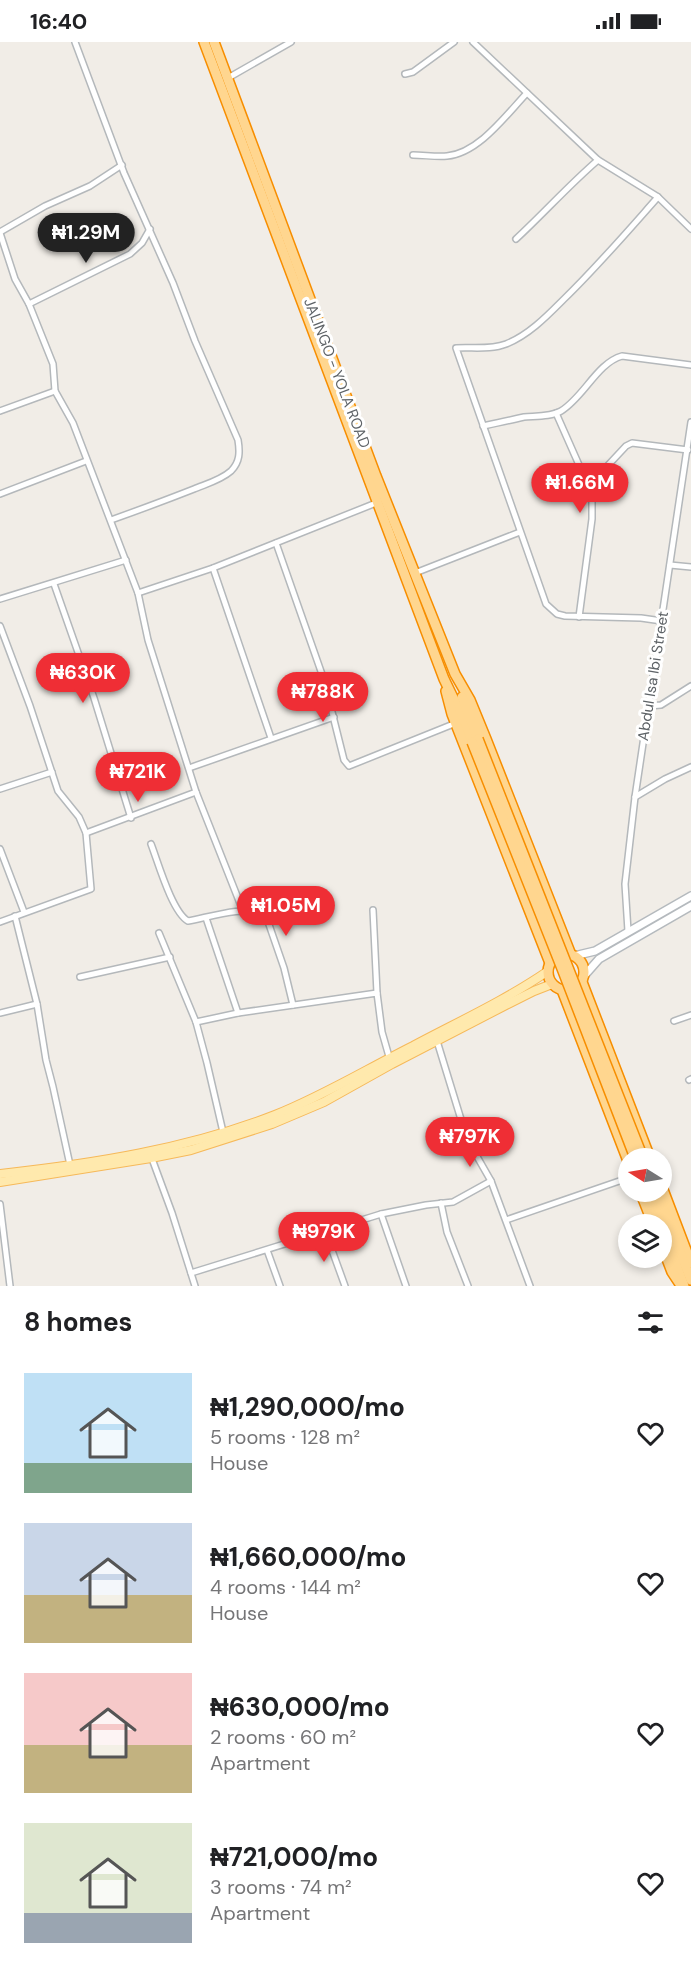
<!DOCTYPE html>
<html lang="en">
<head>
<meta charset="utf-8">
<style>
  body { margin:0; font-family:"DM Sans",sans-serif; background:#f2f2f2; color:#202124; height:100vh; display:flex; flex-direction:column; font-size:22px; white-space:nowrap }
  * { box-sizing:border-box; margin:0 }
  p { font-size:20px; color:#757577 }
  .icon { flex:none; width:33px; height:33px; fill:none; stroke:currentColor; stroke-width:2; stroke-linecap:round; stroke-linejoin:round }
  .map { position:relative; height:1244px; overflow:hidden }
  .panel { display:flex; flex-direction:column; background:#fff; flex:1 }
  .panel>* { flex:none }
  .needle { width:39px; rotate:281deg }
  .fabs { position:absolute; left:618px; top:1106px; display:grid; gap:12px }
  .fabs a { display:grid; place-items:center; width:54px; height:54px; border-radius:50%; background:#fff; box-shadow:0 3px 9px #0003; font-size:30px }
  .price { position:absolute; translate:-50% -51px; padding:0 14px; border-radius:21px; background:#ef2e35; color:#fff; font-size:20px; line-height:39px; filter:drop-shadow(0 2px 3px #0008) }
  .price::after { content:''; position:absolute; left:50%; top:36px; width:18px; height:14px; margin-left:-9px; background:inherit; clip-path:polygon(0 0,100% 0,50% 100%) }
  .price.selected { background:#222; color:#fff }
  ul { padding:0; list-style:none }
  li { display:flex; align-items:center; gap:18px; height:150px; padding:0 24px }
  li span { display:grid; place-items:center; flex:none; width:168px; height:120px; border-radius:0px; color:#555 }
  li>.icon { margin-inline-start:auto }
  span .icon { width:72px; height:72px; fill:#fffc; stroke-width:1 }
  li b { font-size:26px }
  h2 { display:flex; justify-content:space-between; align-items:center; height:72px; padding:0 24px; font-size:26px }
  .status { display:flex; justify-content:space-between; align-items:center; height:42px; padding:0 30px; background:#fff; direction:ltr }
  .status svg { height:16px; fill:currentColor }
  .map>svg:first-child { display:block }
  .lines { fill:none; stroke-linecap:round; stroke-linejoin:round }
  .street-casing { stroke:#b4b8bb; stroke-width:8 }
  .secondary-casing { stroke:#b5babe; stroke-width:10 }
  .primary-casing { stroke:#f6b95a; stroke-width:10 }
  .highway-casing { stroke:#f78e00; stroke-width:12 }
  .street { stroke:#fff; stroke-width:5 }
  .secondary { stroke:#fff; stroke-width:7 }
  .primary { stroke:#ffe9ad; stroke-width:8 }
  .highway { stroke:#ffd68f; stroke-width:9 }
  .highway-bridge-casing { stroke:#f78e00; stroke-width:12; stroke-linecap:butt }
  .highway-bridge { stroke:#ffd68f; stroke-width:9 }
  .labels { text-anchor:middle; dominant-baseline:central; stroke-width:6; stroke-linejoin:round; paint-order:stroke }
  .street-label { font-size:15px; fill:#5e6367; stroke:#fff }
</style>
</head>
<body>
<div class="status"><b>16:40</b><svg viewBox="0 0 49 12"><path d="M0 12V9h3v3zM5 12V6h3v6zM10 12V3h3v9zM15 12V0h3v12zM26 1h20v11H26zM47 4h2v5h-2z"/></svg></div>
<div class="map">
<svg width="691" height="1244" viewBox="0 0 691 1244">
  <rect width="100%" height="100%" fill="#f1ede7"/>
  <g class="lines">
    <defs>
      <g id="street">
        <path d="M75 0 124 131 173 241 195 299 238 398C240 410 240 420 231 429 221 438 206 442 194 447 166 458 139 468 111 478"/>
        <path d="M473 0 598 118 658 155 691 187"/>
        <path d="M405 32 413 30 454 0"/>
        <path d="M228 36 291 0"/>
        <path d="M413 113C424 113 436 115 447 114 479 111 506 73 527 51"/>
        <path d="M658 155C627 190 597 225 564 257 548 273 529 293 506 302 491 308 472 305 456 306L546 562 557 572 565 574 641 576 662 579"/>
        <path d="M0 190 45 164 90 144 122 123"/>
        <path d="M0 191 15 237 29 262 53 322 55 349 73 381 138 551 148 598 196 750 243 869"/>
        <path d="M516 197C544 171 569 143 598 118"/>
        <path d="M29 262 130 212 142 201 150 187"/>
        <path d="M0 369 55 349"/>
        <path d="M556 371 587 441 592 459V477L579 575"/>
        <path d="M483 384C497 381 511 378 524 375 536 374 551 375 561 369 584 355 597 321 622 314L691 323"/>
        <path d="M587 441 598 434 626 404 632 401 688 408"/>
        <path d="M0 452 86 419"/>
        <path d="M276 501 324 638 344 718 349 724 456 681"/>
        <path d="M670 523 691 525"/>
        <path d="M213 526 271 696"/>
        <path d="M415 531 520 490"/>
        <path d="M54 542 94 656 131 776"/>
        <path d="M138 551 213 526 376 461"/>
        <path d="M0 557 126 518"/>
        <path d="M0 584 30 664 58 749 79 775 86 791 91 847 0 880"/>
        <path d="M649 664 661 663 691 644"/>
        <path d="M189 726 334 675"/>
        <path d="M0 747 52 730"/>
        <path d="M635 755 665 737 691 725"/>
        <path d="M86 791 196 750"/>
        <path d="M151 802C158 820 172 870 188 879 210 875 243 864 265 871L284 926 293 963"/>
        <path d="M0 807 24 870"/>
        <path d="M373 868 377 951"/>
        <path d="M15 874 37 962 46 1018 53 1045 70 1123"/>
        <path d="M206 876 238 971"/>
        <path d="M628 889 625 842 635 755 691 380"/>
        <path d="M159 891 196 980 238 971 377 951 382 990 390 1018"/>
        <path d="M80 935 170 915"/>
        <path d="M0 971 37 962"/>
        <path d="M674 979 691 973"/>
        <path d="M196 980 207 1021 223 1090"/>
        <path d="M437 999 467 1097 491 1139 530 1244"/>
        <path d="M689 1038 691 1037"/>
        <path d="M151 1114 172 1171 195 1244"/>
        <path d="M441 1161 447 1190 468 1244"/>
        <path d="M0 1162 10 1244"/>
        <path d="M381 1172 406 1244"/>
        <path d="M506 1178 628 1136"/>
        <path d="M325 1189 345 1244"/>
        <path d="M267 1208 280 1244"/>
        <path d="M191 1231 381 1172 426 1163 453 1160 491 1139"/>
      </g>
      <g id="secondary">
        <path d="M574 914 595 909 691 854"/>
        <path d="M584 934 599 917 691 864"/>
      </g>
      <g id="primary">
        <path d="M0 1132C92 1122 188 1107 275 1073 323 1054 367 1027 413 1004 458 980 506 958 548 929"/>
        <path d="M0 1140 151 1116 191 1108 272 1082 324 1060 392 1022 506 963 534 949 552 942"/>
      </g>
      <g id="highway">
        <path d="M204 0 444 637 457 664 472 700"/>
        <path d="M214 0 376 434 455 632 470 658 486 697 571 913"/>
        <path d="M446 649 452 672 550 921"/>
        <path d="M462 655 478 697"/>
        <circle cx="566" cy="930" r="18"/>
        <path d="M582 940 650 1116"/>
        <path d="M562 948 628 1119"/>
        <path d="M662 1145 691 1221"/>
        <path d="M640 1149 653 1182"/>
        <path d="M648 1149 661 1182"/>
        <path d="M656 1149 691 1238"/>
        <path d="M662 1184 684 1244"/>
        <path d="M662 1204 672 1230 680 1242"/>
      </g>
    </defs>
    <use href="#street" class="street-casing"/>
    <use href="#secondary" class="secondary-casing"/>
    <use href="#primary" class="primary-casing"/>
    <use href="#highway" class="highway-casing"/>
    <use href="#street" class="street"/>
    <use href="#secondary" class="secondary"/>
    <use href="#primary" class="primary"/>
    <use href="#highway" class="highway"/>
    <defs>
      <g id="highway-bridge">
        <path d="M478 697 643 1116"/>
        <path d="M472 700 563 929 635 1116"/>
      </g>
    </defs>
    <use href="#highway-bridge" class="highway-bridge-casing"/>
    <use href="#highway-bridge" class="highway-bridge"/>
  </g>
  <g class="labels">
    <g class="street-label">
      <text transform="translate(337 331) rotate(69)">JALINGO - YOLA ROAD</text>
      <text transform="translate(653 634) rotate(-81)">Abdul Isa Ibi Street</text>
    </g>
  </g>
</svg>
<div class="fabs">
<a><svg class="needle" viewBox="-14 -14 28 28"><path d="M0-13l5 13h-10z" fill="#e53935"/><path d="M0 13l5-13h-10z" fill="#757577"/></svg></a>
<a><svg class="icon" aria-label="layers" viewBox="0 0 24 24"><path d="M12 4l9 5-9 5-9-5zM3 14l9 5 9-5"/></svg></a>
</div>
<b class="price selected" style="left:86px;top:222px">₦1.29M</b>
<b class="price" style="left:580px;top:472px">₦1.66M</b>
<b class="price" style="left:83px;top:662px">₦630K</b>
<b class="price" style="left:323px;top:681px">₦788K</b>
<b class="price" style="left:138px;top:761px">₦721K</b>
<b class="price" style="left:286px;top:895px">₦1.05M</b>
<b class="price" style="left:470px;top:1126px">₦797K</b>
<b class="price" style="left:324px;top:1221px">₦979K</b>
</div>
<section class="panel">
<h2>8 homes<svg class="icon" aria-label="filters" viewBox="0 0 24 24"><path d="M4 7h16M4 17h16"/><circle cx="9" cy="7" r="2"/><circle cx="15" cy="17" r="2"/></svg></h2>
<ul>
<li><span style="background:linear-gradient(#bfe0f5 75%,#7fa58c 0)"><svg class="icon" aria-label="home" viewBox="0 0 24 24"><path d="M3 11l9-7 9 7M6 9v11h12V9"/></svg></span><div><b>₦1,290,000/mo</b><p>5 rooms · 128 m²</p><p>House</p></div><svg class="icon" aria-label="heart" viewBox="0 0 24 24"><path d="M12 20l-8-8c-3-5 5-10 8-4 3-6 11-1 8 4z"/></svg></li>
<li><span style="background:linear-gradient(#c9d6e8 60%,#c2b280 0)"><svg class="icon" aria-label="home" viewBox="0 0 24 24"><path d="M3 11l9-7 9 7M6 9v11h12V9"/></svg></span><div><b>₦1,660,000/mo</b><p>4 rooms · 144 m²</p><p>House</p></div><svg class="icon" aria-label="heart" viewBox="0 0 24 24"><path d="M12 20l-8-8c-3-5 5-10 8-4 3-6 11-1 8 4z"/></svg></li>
<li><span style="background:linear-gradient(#f6c9c9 60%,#c2b280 0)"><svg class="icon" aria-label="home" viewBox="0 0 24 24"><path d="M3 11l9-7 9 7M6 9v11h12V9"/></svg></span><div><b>₦630,000/mo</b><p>2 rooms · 60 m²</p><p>Apartment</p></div><svg class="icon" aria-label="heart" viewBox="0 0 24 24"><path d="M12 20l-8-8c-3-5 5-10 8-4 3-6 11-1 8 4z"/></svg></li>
<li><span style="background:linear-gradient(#dfe7d0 75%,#9aa5b1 0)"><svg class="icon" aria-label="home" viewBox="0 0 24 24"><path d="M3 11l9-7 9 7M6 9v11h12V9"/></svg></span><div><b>₦721,000/mo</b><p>3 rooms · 74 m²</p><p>Apartment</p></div><svg class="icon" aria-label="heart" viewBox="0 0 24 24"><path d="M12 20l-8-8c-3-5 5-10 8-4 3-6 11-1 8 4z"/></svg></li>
</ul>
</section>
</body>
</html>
